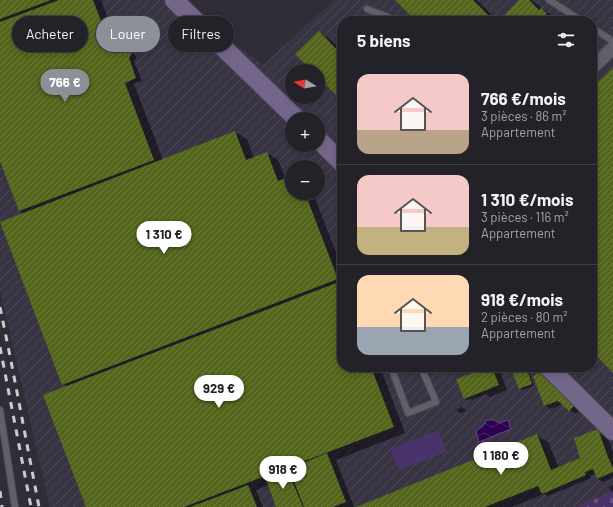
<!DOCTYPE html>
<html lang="fr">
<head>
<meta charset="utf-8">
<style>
  body { margin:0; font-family:Barlow,sans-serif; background:#2c2a31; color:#f1f3f6; height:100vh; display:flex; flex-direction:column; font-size:15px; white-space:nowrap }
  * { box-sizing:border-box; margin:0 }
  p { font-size:13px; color:#a3a4a8 }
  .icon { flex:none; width:22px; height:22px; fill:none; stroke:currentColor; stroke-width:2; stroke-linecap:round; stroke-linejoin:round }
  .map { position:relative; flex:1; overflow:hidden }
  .drawer { position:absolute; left:337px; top:16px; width:260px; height:356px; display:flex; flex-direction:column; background:#242229; border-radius:16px; box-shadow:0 2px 6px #0003,0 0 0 1px #413f46 }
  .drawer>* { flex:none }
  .guide { position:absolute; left:12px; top:16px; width:265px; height:36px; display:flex; gap:8px }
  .needle { width:26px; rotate:281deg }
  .fabs { position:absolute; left:285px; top:64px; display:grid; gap:8px }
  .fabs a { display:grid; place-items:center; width:40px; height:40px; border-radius:50%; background:#242229; box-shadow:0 2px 6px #0003,0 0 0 1px #413f46; font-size:20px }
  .price { position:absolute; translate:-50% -34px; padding:0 9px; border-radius:14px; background:#fff; color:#222; font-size:13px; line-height:26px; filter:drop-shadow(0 1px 2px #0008) }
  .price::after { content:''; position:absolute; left:50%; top:24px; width:12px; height:9px; margin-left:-6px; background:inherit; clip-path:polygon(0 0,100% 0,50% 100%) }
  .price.current { background:#8c9099; color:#fff }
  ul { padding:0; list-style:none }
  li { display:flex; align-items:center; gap:12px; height:100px; padding:0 20px }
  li+li { border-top:1px solid #413f46 }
  li span { display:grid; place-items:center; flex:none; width:112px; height:80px; border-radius:12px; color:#555 }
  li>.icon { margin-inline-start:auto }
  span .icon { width:48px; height:48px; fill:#fffc; stroke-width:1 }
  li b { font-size:17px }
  h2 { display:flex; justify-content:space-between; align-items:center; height:48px; padding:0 20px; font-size:17px }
  .pill { padding:0 14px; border-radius:18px; background:#242229; box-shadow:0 2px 6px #0003,0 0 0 1px #413f46; font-size:14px; line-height:36px }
  .pill.current { background:#8c9099; color:#fff }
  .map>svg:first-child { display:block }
  .industrial { fill:url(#industrial-furrows); fill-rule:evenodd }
  .cemetery { fill:url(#cemetery-stones) }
  .park { fill:#49336a }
  .water { fill:url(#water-waves); stroke:#674882 }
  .shadow { fill:#0007 }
  .building { fill:url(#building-hatch) }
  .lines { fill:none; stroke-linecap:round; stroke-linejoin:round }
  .lane-casing { stroke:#4c4952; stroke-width:8 }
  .street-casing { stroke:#4c4952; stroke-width:14 }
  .secondary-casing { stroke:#4c4952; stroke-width:20 }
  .lane { stroke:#625e6a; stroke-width:6 }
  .street { stroke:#625e6a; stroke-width:13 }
  .secondary { stroke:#74668b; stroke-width:18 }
  .rail { stroke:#cbc9d1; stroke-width:3; stroke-dasharray:7 7; stroke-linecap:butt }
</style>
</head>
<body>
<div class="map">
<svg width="613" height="507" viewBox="0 0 613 507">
  <defs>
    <pattern id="industrial-furrows" width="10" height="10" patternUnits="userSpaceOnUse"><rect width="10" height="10" fill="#393444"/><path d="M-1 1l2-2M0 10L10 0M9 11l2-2" fill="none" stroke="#4c4856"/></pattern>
    <pattern id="cemetery-stones" width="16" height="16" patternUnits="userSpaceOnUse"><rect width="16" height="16" fill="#49336a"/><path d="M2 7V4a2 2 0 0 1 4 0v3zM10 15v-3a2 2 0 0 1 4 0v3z" fill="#645180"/></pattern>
    <pattern id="water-waves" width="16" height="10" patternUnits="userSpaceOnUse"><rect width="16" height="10" fill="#2c0151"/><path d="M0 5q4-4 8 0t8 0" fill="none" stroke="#4b266b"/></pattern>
    <pattern id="building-hatch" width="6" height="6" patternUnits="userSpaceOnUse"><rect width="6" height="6" fill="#53661b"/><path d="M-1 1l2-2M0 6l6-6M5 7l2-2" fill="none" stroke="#6c7c3d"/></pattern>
  </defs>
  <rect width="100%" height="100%" fill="#302d37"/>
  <path class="industrial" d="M0 0H175L263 65 334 0H613V507H50L0 290ZM342 21H592V367H342ZM292 71H318V97H292ZM292 119H318V145H292ZM292 167H318V193H292Z"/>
  <path class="cemetery" d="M613 490V507H577L610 492Z"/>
  <path class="park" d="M439 430 446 452 399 470 390 449Z"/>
  <path class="water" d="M487 420H494L499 423 508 420 511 429 479 442 476 431 483 426Z"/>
  <g class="shadow">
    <path d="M0 0H101L117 41 121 39 127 42 130 51 137 57 134 61 142 81 134 84 163 160 235 132 247 139 254 158 267 153 278 160 286 179 292 177V193H313L342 268V367H380L405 433 336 460 354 507H277L269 485 256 490 263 507H87L68 387 63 384 24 213 20 211 0 158Z"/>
    <path d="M397 0H477L498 21H417Z"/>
    <path d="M521 0H531L536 3 543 10 553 16 557 21H500Z"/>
    <path d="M319 32 330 39 342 51V100L318 76V71H313Z"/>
    <path d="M472 367H495L496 370 500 372 507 390 490 397 486 394 472 400 470 399 467 400 464 398 474 373Z"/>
    <path d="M527 370 529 371 534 386 522 390 520 388Z"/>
    <path d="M540 374 546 377 580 410 576 414 570 410 563 404 551 409 545 405Z"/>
    <path d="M462 407 465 409 466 411 461 413 458 412 457 409Z"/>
    <path d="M595 431 604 436 609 441 613 453V478L603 482 598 479 595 474 590 476 591 478 548 496 544 494 512 507H358L536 435 548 442 559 468 582 458Z"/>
    <path d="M613 485V492L611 491 609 487Z"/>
  </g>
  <g class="building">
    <path d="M0 0H51L0 19Z"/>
    <path d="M59 0H93L109 42 121 38 125 47 132 53 129 58 136 78 125 83 154 160 19 211 0 161V22Z"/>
    <path d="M395 0H473L494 21H416Z"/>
    <path d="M519 0H529L539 10 541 8 547 14 545 15 550 21H498Z"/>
    <path d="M319 31 342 55V101L318 77V71H312L295 54Z"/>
    <path d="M613 68V373L592 351V252L598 247 592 240V88Z"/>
    <path d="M235 131 246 160 267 152 278 181 292 176V193H305L338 279 62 385 0 222Z"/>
    <path d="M339 282 342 290V367H371L394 427 184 507H86L43 395Z"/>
    <path d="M471 367H492L499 385 464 399 456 379 473 373Z"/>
    <path d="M527 369 532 384 519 389 513 374Z"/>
    <path d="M540 373 574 406 569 411 558 401 544 406 533 376Z"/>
    <path d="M598 429 608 457 613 468V472L597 479 593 469 585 472 586 475 542 494 538 486 485 507H356L537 434 551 470 580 458 574 438Z"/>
    <path d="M327 453 346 502 333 507H304L289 469Z"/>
    <path d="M287 469 303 507H276L265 477Z"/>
    <path d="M248 485 257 507H190L230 492Z"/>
  </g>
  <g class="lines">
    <defs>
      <g id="lane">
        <path d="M549 0 582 21"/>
        <path d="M367 9 390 18 393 21"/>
        <path d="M592 28 613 41"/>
        <path d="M391 367 408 413 436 402 421 367"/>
        <path d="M0 410 15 507"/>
      </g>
      <path id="street" d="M592 68 613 48"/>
      <g id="secondary">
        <path d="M174 0 297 119"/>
        <path d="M318 139 342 163"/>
        <path d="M548 367 613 431"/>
      </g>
    </defs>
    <use href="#lane" class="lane-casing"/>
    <use href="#street" class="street-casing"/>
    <use href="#secondary" class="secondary-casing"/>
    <use href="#lane" class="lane"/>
    <use href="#street" class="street"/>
    <use href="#secondary" class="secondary"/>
    <g class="rail">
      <path d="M0 307 11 361 39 507"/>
      <path d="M0 347 31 507"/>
      <path d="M0 491 2 507"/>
    </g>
  </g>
</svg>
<div class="fabs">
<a><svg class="needle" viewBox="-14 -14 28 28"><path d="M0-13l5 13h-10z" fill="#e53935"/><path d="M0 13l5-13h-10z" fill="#a3a4a8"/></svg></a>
<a>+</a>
<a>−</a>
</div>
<b class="price current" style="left:65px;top:103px">766 €</b>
<b class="price" style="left:164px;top:255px">1 310 €</b>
<b class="price" style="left:219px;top:409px">929 €</b>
<b class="price" style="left:501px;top:476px">1 180 €</b>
<b class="price" style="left:283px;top:490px">918 €</b>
<div class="guide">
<a class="pill">Acheter</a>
<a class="pill current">Louer</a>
<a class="pill">Filtres</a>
</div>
<section class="drawer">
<h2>5 biens<svg class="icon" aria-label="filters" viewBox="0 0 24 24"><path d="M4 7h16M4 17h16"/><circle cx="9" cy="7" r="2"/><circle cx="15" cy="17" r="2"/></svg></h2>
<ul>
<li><span style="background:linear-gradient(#f6c9c9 70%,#b9a48a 0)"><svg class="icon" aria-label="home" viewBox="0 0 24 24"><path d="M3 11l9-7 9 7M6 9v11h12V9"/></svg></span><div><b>766 €/mois</b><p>3 pièces · 86 m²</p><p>Appartement</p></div></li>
<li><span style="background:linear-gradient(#f6c9c9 65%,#c2b280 0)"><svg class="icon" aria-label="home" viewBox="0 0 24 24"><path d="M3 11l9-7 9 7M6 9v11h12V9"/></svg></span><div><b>1 310 €/mois</b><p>3 pièces · 116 m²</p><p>Appartement</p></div></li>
<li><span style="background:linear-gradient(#ffd9b3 65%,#9aa5b1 0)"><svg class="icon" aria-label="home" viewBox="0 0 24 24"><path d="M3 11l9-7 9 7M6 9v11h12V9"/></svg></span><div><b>918 €/mois</b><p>2 pièces · 80 m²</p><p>Appartement</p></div></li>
</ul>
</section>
</div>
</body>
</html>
